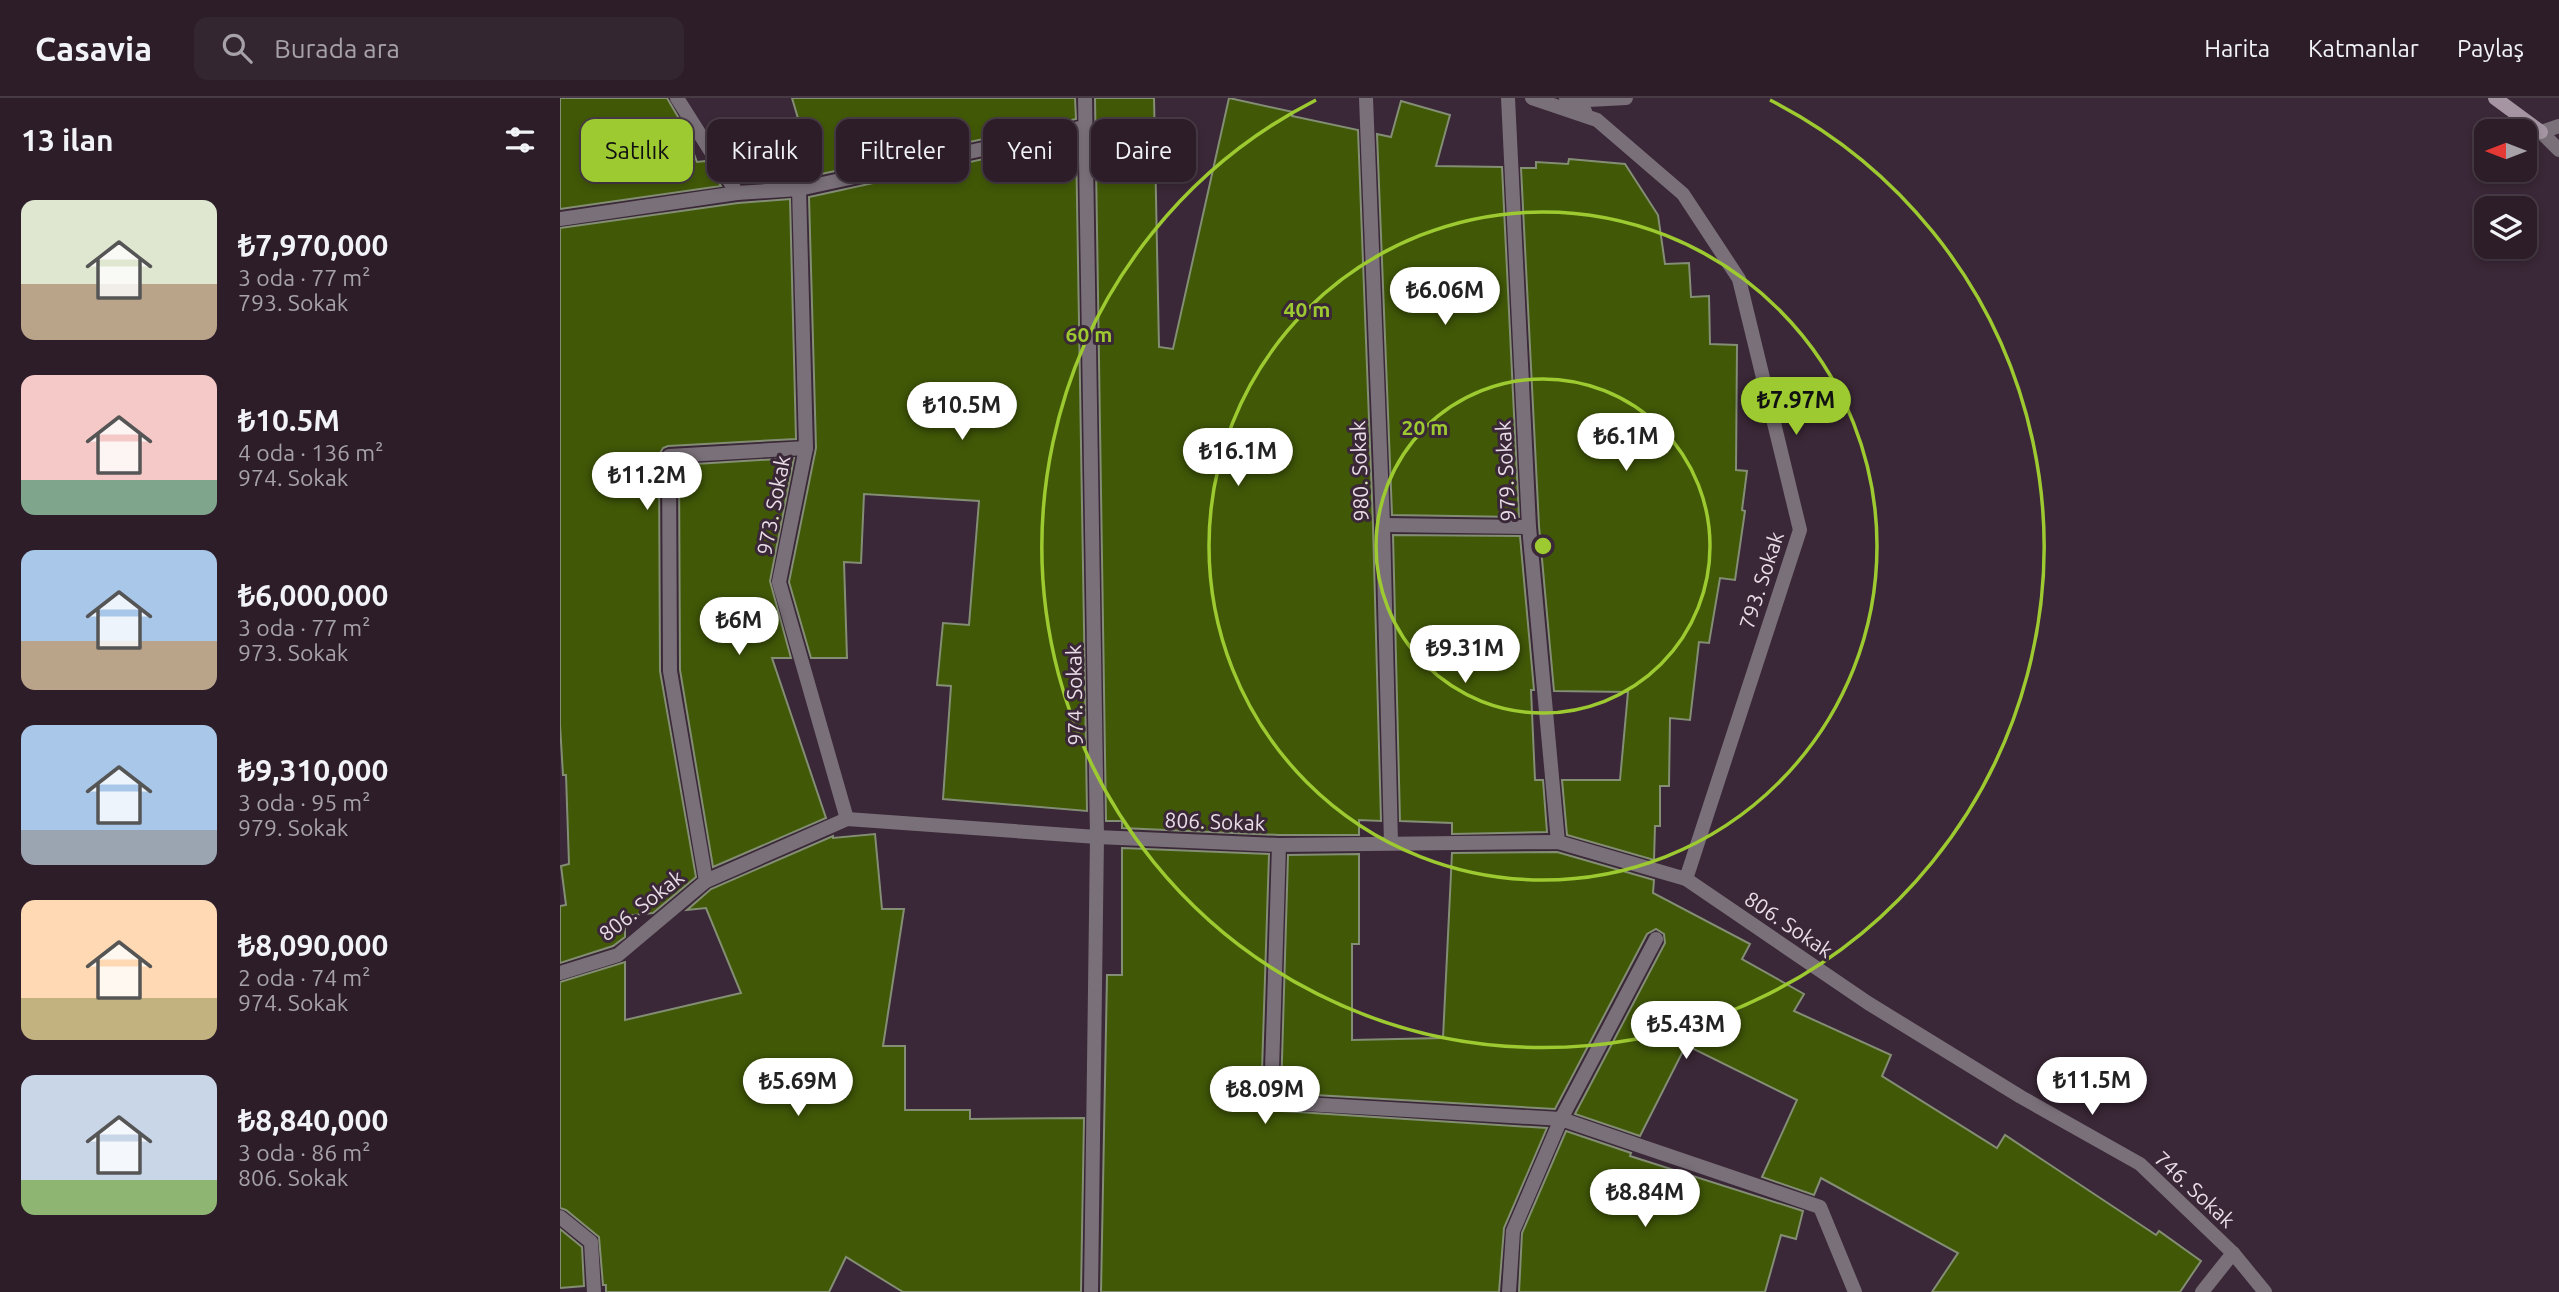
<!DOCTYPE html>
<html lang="tr">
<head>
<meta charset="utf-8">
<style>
  body { margin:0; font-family:Ubuntu,sans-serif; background:#342631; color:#f1f3f6; height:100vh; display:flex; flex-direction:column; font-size:26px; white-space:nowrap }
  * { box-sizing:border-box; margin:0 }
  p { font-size:23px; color:#a6a2a8 }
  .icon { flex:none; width:38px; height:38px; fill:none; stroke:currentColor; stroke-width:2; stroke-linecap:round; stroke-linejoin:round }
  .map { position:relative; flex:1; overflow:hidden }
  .side { display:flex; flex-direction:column; background:#2c1d29; width:560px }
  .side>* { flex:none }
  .guide { position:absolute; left:21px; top:21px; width:665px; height:63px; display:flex; gap:14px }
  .needle { width:46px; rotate:270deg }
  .buttons { position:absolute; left:1914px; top:21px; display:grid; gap:14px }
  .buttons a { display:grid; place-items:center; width:63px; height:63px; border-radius:14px; background:#2c1d29; box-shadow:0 4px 10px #0003,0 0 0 2px #483b46; font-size:35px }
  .price { position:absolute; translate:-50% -60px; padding:0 16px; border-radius:24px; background:#fff; color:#222; font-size:23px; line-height:46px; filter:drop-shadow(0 2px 4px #0008) }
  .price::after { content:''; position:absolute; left:50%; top:42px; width:21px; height:16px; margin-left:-10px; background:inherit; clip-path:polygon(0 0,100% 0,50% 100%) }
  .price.current { background:#9dca30; color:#111 }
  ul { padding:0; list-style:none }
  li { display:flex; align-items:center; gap:21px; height:175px; padding:0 21px }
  li span { display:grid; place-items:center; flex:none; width:196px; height:140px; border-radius:14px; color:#555 }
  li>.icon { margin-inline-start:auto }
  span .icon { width:84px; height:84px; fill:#fffc; stroke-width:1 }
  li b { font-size:30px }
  h2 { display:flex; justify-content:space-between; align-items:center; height:84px; padding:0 21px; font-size:30px }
  .chip { padding:0 24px; border-radius:14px; background:#2c1d29; box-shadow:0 4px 10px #0003,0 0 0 2px #483b46; font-size:24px; line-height:63px }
  .chip.current { background:#9dca30; color:#111 }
  header { display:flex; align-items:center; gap:42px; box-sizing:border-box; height:98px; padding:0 35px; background:#2c1d29; border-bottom:2px solid #483b46 }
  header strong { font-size:33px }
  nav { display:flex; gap:38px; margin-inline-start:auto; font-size:24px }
  .search { width:490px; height:63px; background:#342631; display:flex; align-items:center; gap:18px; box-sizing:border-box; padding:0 24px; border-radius:14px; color:#a6a2a8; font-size:26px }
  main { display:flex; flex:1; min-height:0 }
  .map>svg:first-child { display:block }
  .building { fill:#415807; stroke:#838e74; stroke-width:2 }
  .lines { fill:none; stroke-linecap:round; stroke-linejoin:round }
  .lane { stroke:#7a7079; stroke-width:14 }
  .street { stroke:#7a7079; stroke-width:14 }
  .secondary { stroke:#a595a3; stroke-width:14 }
  .ring { fill:none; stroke:#9dca30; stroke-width:3.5 }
  .labels { text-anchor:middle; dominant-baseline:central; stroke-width:6; stroke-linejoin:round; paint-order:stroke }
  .street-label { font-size:21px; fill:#e9dde7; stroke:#3a2737 }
  .centre { fill:#9dca30; stroke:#3a2737; stroke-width:3.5 }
  .ring-label { font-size:21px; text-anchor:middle; font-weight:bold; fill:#9dca30; stroke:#3a2737; stroke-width:6; stroke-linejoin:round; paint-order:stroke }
</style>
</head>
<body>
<header>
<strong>Casavia</strong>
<div class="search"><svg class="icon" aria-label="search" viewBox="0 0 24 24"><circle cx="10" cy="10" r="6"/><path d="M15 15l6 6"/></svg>Burada ara</div>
<nav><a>Harita</a><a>Katmanlar</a><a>Paylaş</a></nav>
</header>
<main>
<section class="side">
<h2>13 ilan<svg class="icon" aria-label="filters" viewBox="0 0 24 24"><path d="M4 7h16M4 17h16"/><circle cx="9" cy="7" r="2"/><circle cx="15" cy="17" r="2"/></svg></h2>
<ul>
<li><span style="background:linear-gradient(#dfe7d0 60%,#b9a48a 0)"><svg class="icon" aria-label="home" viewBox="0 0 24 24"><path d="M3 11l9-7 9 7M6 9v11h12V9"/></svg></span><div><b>₺7,970,000</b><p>3 oda · 77 m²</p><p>793. Sokak</p></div></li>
<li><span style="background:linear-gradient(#f6c9c9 75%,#7fa58c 0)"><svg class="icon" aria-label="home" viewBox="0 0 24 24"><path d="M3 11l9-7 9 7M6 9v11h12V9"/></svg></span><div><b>₺10.5M</b><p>4 oda · 136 m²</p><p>974. Sokak</p></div></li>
<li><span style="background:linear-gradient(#a9c7e8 65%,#b9a48a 0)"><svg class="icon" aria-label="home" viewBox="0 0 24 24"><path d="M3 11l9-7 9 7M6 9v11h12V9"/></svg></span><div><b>₺6,000,000</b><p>3 oda · 77 m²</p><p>973. Sokak</p></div></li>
<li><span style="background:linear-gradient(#a9c7e8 75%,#9aa5b1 0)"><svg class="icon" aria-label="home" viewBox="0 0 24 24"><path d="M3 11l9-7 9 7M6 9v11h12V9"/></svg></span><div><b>₺9,310,000</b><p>3 oda · 95 m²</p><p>979. Sokak</p></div></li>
<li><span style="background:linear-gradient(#ffd9b3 70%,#c2b280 0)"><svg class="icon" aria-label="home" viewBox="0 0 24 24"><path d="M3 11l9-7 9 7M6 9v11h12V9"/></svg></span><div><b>₺8,090,000</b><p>2 oda · 74 m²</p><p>974. Sokak</p></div></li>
<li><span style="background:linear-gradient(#c9d6e8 75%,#8fb573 0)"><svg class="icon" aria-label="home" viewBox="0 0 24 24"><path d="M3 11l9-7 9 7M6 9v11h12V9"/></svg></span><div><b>₺8,840,000</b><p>3 oda · 86 m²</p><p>806. Sokak</p></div></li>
</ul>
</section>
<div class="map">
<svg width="1999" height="1194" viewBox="0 0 1999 1194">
  <rect width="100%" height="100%" fill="#3a2737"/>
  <g class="building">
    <path d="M0 0H107L124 29 137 64 145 63 161 88 0 111Z"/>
    <path d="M232 0H515L516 21 238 81 182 85 168 63 245 44Z"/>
    <path d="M535 0H594L599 249 613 251 669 0 733 14 732 18 798 32 813 427 821 723 799 722V737H719L562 730V723H546Z"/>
    <path d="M841 3 890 17 876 68 942 69 959 419 832 417 817 36 831 39Z"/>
    <path d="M516 41 527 713 383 701 391 588 377 587 383 525 409 527 419 403 304 396 301 465 284 464 287 560H251L229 484 256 350 249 99Z"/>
    <path d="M1009 61 1065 66 1098 117 1105 166 1129 165 1131 199 1149 198 1150 246 1177 247 1176 372 1187 373 1182 412 1185 413 1175 482 1160 480 1149 545 1139 544 1130 622 1110 620 1109 688H1100V728H1095L1094 762 1007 737 1002 682H1060L1068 594 994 593 979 428 961 70H976V64L1008 66Z"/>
    <path d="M230 101 236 341 108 348 103 350 99 357 100 573 136 779 93 815 65 818V839L53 848 0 865V808L6 807 1 768 9 766 6 677H3L0 627V130L178 105Z"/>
    <path d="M234 360 210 483 231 560H212L266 720 153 769 120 572 119 367Z"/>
    <path d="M833 437 960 438 974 592H971L975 682H983L987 734 892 736V725L840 723Z"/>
    <path d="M315 736 322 811H344L323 948H345V1012H410V1021L524 1020 521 1194H343L286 1159 269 1194H46V1187H43L39 1139 6 1112 0 1110V884L65 864V922L181 895 146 810 127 812 151 791 273 738V740Z"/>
    <path d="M562 750 709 756 701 1004 705 1012 987 1030 944 1130 939 1194H541L547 877H562Z"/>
    <path d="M997 754 1094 782 1093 795 1190 846 1182 861 1244 896 1234 913 1331 957 1322 978 1437 1050 1445 1037 1596 1137 1599 1133 1641 1163 1620 1194H1372L1398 1155 1261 1080 1254 1097 1202 1079 1237 1002 1126 947 1080 1038 1015 1016 1105 845 1104 836 1096 831 1087 836 995 1011 721 995 728 757 799 756V846H792V942L883 940 892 755Z"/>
    <path d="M1006 1033 1071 1055 1070 1058 1243 1113 1236 1141 1221 1137 1205 1194H959L962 1135Z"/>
    <path d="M0 1131 22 1149 24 1188 0 1190Z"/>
  </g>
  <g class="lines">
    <path class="lane" d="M1010 3 1066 0"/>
    <g class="street">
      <path d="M117 0 177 95"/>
      <path d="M525 0 537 739 531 1194"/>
      <path d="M806 0 823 427 831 745"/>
      <path d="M948 0 969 429 998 744"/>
      <path d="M972 0 1037 22 1123 96 1179 181 1240 432 1126 781"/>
      <path d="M1006 0 1025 13"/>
      <path d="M1999 28 1981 34 1999 52"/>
      <path d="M239 91 246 350 219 484 287 721"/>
      <path d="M0 121 177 95 239 91 524 29"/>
      <path d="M823 427 969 429"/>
      <path d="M719 747 711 1004 1001 1021 1260 1109 1295 1194"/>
      <path d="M146 783 110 573 109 358 246 350"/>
      <path d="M0 875 58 857 146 783 287 721 537 739 719 747 998 744 1126 781 1308 905 1461 999 1580 1066 1673 1155 1705 1194"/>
      <path d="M0 1119 31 1144 34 1194"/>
      <path d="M949 1194 953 1133 1001 1021 1096 841"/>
      <path d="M1642 1194 1673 1155"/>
    </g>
    <path class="secondary" d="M1935 0 1981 34"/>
  </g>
  <g class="ring">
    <circle cx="983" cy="448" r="167"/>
    <circle cx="983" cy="448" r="334"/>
    <path d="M1210 2A501 501 0 1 1 756 2"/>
  </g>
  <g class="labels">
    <g class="street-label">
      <text transform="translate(799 373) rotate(-92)">980. Sokak</text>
      <text transform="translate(945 373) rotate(-93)">979. Sokak</text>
      <text transform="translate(213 407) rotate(-79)">973. Sokak</text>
      <text transform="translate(1201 482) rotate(-72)">793. Sokak</text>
      <text transform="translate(514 597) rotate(-91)">974. Sokak</text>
      <text transform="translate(655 723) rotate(2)">806. Sokak</text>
      <text transform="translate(81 807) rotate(-38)">806. Sokak</text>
      <text transform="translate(1229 826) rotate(34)">806. Sokak</text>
      <text transform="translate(1635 1091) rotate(43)">746. Sokak</text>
    </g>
  </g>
  <circle cx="983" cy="448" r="10" class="centre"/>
  <g class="ring-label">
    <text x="747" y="219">40 m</text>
    <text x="529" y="244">60 m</text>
    <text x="865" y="337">20 m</text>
  </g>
</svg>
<div class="buttons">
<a><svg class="needle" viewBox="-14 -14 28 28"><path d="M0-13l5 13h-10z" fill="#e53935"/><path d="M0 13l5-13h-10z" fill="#a6a2a8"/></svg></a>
<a><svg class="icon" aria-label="layers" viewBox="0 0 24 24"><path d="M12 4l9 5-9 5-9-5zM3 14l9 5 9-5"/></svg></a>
</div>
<b class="price" style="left:885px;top:229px">₺6.06M</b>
<b class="price current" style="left:1236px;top:339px">₺7.97M</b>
<b class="price" style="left:402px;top:344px">₺10.5M</b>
<b class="price" style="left:1066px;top:375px">₺6.1M</b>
<b class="price" style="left:678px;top:390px">₺16.1M</b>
<b class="price" style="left:87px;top:414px">₺11.2M</b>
<b class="price" style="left:179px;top:559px">₺6M</b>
<b class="price" style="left:905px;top:587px">₺9.31M</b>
<b class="price" style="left:1126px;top:963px">₺5.43M</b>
<b class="price" style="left:1532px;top:1019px">₺11.5M</b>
<b class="price" style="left:238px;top:1020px">₺5.69M</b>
<b class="price" style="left:705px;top:1028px">₺8.09M</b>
<b class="price" style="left:1085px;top:1131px">₺8.84M</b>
<div class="guide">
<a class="chip current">Satılık</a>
<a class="chip">Kiralık</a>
<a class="chip">Filtreler</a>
<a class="chip">Yeni</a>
<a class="chip">Daire</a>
</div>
</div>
</main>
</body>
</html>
